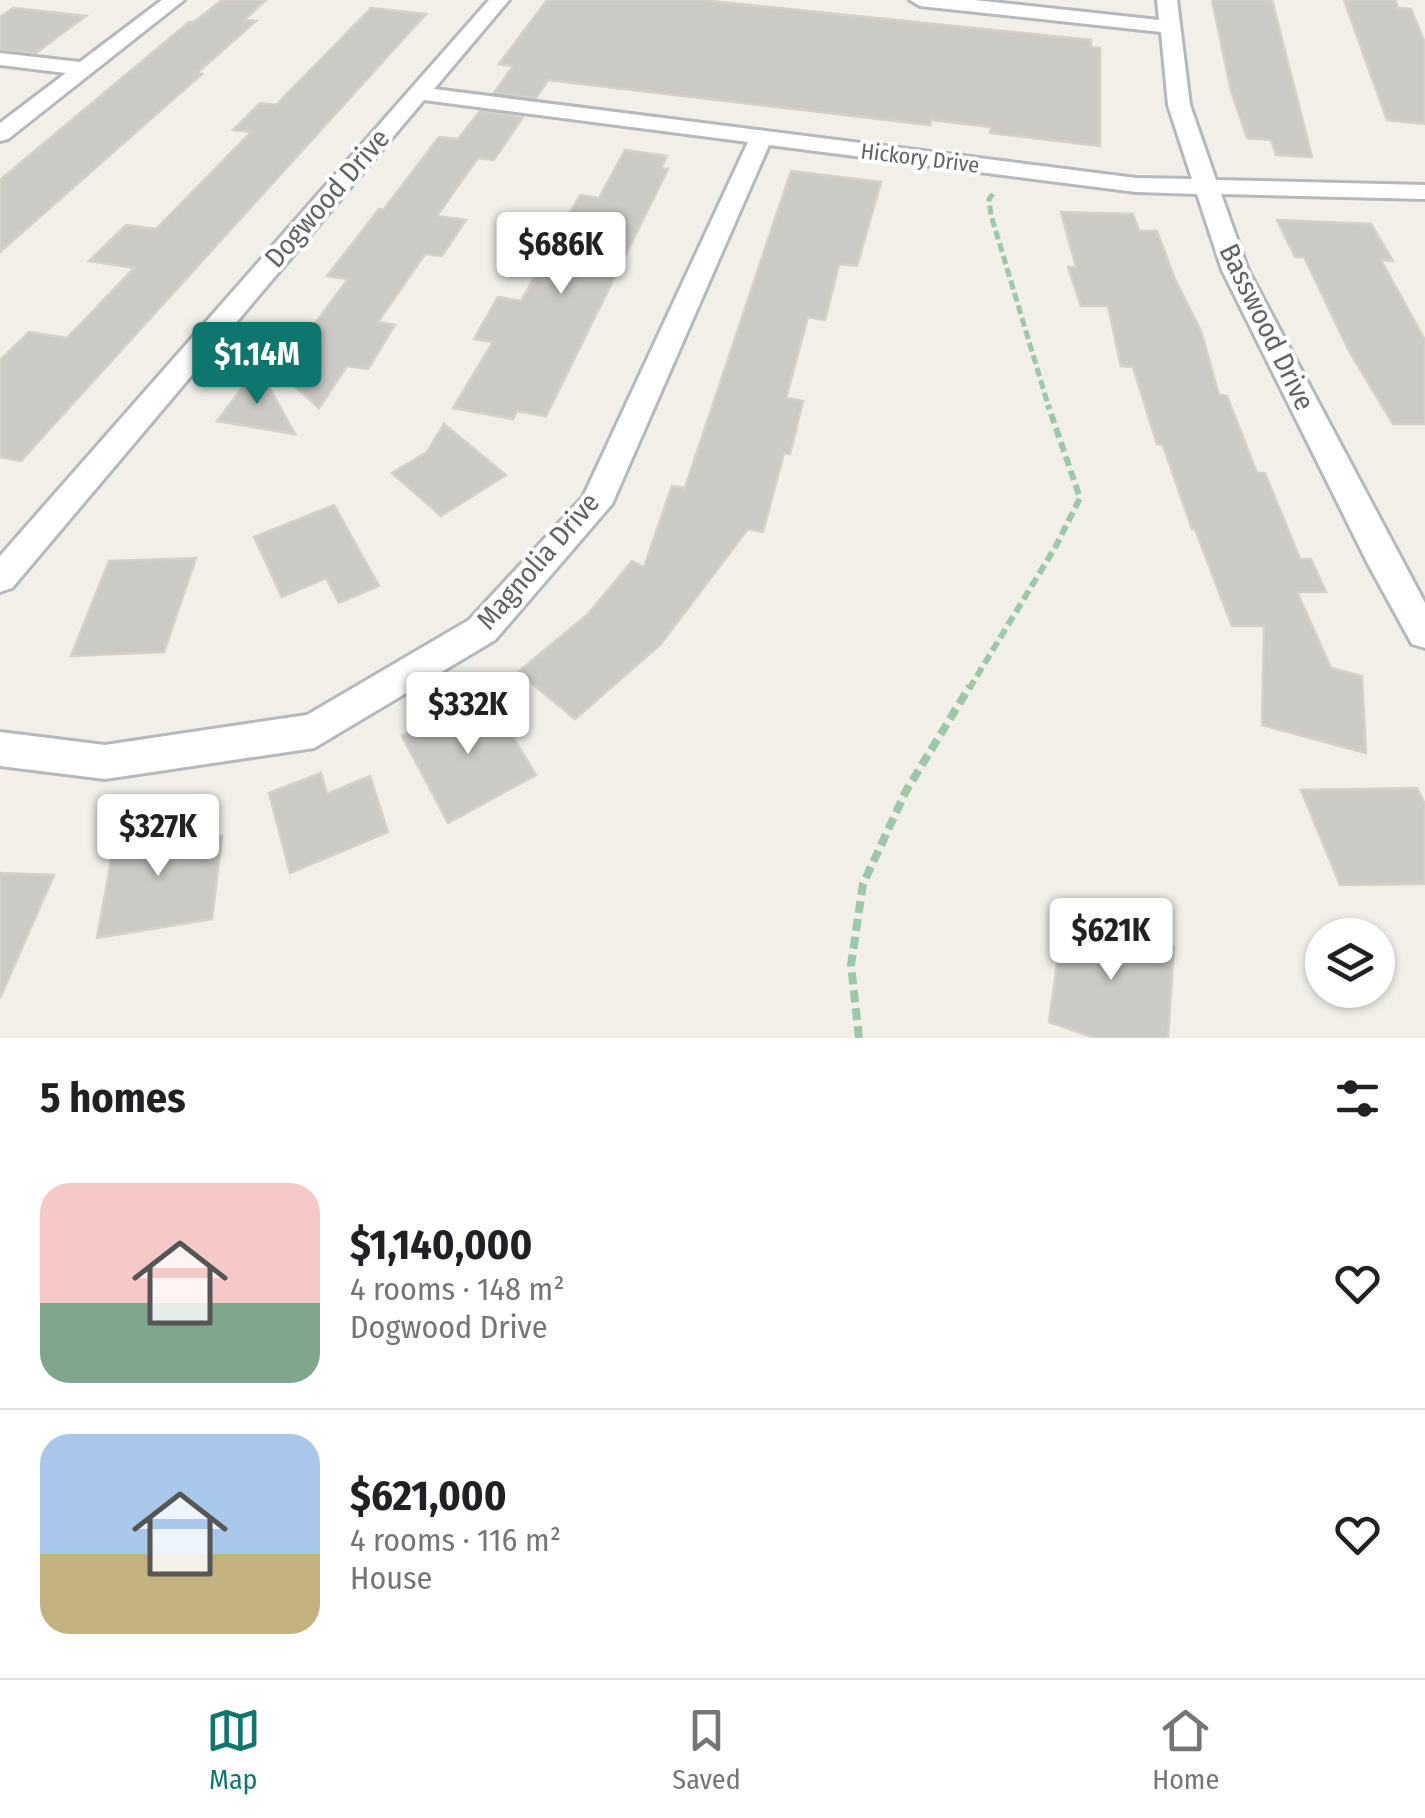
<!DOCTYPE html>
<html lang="en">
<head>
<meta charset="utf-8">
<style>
  body { margin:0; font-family:"Fira Sans Condensed",sans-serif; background:#f6f6f6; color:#202124; height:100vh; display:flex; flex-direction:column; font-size:38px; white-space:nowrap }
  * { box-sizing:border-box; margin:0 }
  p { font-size:32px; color:#757577 }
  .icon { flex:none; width:55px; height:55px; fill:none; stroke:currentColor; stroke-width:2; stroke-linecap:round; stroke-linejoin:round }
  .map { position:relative; height:1038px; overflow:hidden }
  .drawer { display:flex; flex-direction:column; background:#fff; flex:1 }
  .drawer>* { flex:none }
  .controls { position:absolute; left:1305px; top:918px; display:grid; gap:20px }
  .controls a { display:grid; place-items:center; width:90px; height:90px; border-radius:50%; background:#fff; box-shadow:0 2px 8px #0004; font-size:50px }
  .price { position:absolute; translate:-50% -85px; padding:0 22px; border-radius:10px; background:#fff; color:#222; font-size:32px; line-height:65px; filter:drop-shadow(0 2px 5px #0008) }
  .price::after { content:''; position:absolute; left:50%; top:60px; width:30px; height:22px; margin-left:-15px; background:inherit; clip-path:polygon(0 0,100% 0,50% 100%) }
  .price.on { background:#0f766e; color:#fff }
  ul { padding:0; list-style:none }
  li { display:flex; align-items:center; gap:30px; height:250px; padding:0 40px }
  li+li { border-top:2px solid #e0e0e0 }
  li span { display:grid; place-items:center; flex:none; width:280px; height:200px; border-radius:30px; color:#555 }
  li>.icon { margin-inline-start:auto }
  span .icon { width:120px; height:120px; fill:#fffc; stroke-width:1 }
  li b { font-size:42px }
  h2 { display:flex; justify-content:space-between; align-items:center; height:120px; padding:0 40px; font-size:42px }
  .dock { display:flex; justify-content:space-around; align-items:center; height:140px; border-top:2px solid #e0e0e0; background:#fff; font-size:28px; color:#757577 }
  .dock a { display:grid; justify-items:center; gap:5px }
  .dock .on { color:#0f766e }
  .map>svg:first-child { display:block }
  .building { fill:#cccac5; stroke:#d6d1c6; stroke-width:2.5 }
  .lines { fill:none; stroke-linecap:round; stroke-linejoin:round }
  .street-casing { stroke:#b5b8bc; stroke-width:6 }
  .path-far2 { stroke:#9cc7a9; stroke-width:5; stroke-dasharray:9 4; stroke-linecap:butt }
  .path-far1 { stroke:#9cc7a9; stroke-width:6; stroke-dasharray:10 5; stroke-linecap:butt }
  .path { stroke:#9cc7a9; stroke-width:8; stroke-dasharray:12 6; stroke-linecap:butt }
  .street { fill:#fff; fill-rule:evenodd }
  .labels { text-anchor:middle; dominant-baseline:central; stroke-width:8; stroke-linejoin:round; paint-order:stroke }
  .far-street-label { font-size:22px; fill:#5f6368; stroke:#fff }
  .street-label { font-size:28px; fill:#5f6368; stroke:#fff }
</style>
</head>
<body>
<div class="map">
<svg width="1425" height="1038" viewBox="0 0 1425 1038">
  <rect width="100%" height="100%" fill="#f1efe8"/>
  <g class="building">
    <path d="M222 0H266L244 20 256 21 197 73 202 74 0 252V180L189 22H194Z"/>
    <path d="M547 0H701L1091 40V47L1100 48V146L990 133 991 127 931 120 930 125 548 80 536 98 494 93 513 66 499 64Z"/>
    <path d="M1212 0H1272L1312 157 1276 155 1271 140 1247 138 1231 91Z"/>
    <path d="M1344 0H1395L1398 8 1411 9 1425 43V124L1387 120Z"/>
    <path d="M13 8 86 16 36 53 0 49V17Z"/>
    <path d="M371 8 426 14 21 461 0 457V360L29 332 67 338 134 268 89 261 126 225 156 229 251 132 233 130 260 103 276 105Z"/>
    <path d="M480 111 523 117 494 160 478 158 437 216 466 220 442 256 425 254 378 322 395 325 368 369 347 366 319 408 264 359 286 331 307 334 348 279 327 276 379 209H384L439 137 458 139Z"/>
    <path d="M625 150 667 156 661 168 668 169 546 416 517 411 513 419 453 408 493 342 474 339 498 297 521 301 580 195 599 198Z"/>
    <path d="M791 171 881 182 857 266 839 264 825 320 808 317 786 398 803 401 790 454 784 453 763 532 748 529 661 644 575 719 518 672 588 614 632 561 644 567 672 486 685 488Z"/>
    <path d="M1061 212 1133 214 1139 231H1157L1174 277 1201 331 1219 395 1227 396 1257 473H1265L1300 559H1311L1326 592H1297L1331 668 1362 676 1366 753 1262 725 1264 626H1232L1195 529H1192L1163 445 1157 444 1133 367 1121 366 1108 306H1081L1068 267H1076Z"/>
    <path d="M1277 220 1371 224 1393 261 1381 260 1425 340V424H1393L1350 353 1304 257H1295Z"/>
    <path d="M258 367 295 434 217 421Z"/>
    <path d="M444 424 506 475 441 516 392 473 427 452Z"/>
    <path d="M334 505 379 586 339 603 326 578 282 597 254 537Z"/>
    <path d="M196 558 164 652 71 656 109 561Z"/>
    <path d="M486 693 536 775 448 823 402 736Z"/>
    <path d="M321 773 327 794 370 776 388 832 290 873 269 793Z"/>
    <path d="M1417 788 1425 804V884L1340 885 1301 790Z"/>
    <path d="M168 816 164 845 222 836 212 919 97 938 118 822Z"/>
    <path d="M0 873 54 875 0 998Z"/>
    <path d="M1064 913 1174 947 1168 1038H1095L1049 1022Z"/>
  </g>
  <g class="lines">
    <defs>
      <g id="street">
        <path d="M162 0H184L8 139 0 141V123L66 73 0 65V53L80 62Z"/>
        <path d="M489 0H509L434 89 1136 178 1192 179 1168 105 1161 32 920 6 910 0H974L1159 20 1157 0H1177L1190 105 1216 180 1425 185V199L1221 194 1248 270 1425 603V648L1412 644 1368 564 1222 270 1197 194 1136 192 769 145 612 504 495 640 314 748 105 779 0 766V732L105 745 307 715 469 620 583 497 748 142 424 100 12 588 0 592V556Z"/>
      </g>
    </defs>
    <use href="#street" class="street-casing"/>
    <path class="path-far2" d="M993 194 989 199 991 215 1049 408"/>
    <path class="path-far1" d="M969 689 1056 546 1080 498 1048 405"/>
    <path class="path" d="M859 1038 851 965 863 884 906 791 970 686"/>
    <use href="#street" class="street"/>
  </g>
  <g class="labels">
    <g class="far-street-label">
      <text transform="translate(920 158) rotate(7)">Hickory Drive</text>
    </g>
    <g class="street-label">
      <text transform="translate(327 198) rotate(-49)">Dogwood Drive</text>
      <text transform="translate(1267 327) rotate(64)">Basswood Drive</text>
      <text transform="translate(538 561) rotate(-49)">Magnolia Drive</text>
    </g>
  </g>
</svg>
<div class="controls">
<a><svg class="icon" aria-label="layers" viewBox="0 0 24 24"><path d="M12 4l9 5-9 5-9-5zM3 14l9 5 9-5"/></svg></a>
</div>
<b class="price" style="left:561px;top:297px">$686K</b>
<b class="price on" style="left:257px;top:407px">$1.14M</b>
<b class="price" style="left:468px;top:757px">$332K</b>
<b class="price" style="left:158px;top:879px">$327K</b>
<b class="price" style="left:1111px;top:983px">$621K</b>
</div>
<section class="drawer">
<h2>5 homes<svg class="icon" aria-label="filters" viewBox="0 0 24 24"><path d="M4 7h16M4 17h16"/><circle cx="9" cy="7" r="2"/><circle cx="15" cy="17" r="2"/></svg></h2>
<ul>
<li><span style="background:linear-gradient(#f6c9c9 60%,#7fa58c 0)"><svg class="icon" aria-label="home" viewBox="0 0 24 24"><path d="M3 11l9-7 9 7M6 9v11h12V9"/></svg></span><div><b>$1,140,000</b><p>4 rooms · 148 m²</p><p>Dogwood Drive</p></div><svg class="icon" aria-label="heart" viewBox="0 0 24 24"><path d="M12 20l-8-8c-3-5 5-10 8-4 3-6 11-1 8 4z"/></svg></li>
<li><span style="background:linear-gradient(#a9c7e8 60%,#c2b280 0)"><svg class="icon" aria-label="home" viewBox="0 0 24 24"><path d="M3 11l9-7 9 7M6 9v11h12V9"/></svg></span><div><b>$621,000</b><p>4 rooms · 116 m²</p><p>House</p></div><svg class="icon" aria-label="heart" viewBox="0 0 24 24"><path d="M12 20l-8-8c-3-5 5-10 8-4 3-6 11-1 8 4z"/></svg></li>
</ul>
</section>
<nav class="dock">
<a class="on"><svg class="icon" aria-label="map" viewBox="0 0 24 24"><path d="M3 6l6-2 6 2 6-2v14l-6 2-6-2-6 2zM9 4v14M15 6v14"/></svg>Map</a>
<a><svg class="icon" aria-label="saved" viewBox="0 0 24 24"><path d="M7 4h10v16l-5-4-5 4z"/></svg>Saved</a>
<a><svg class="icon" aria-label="home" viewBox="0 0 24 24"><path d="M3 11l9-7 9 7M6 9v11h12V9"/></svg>Home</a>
</nav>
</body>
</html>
